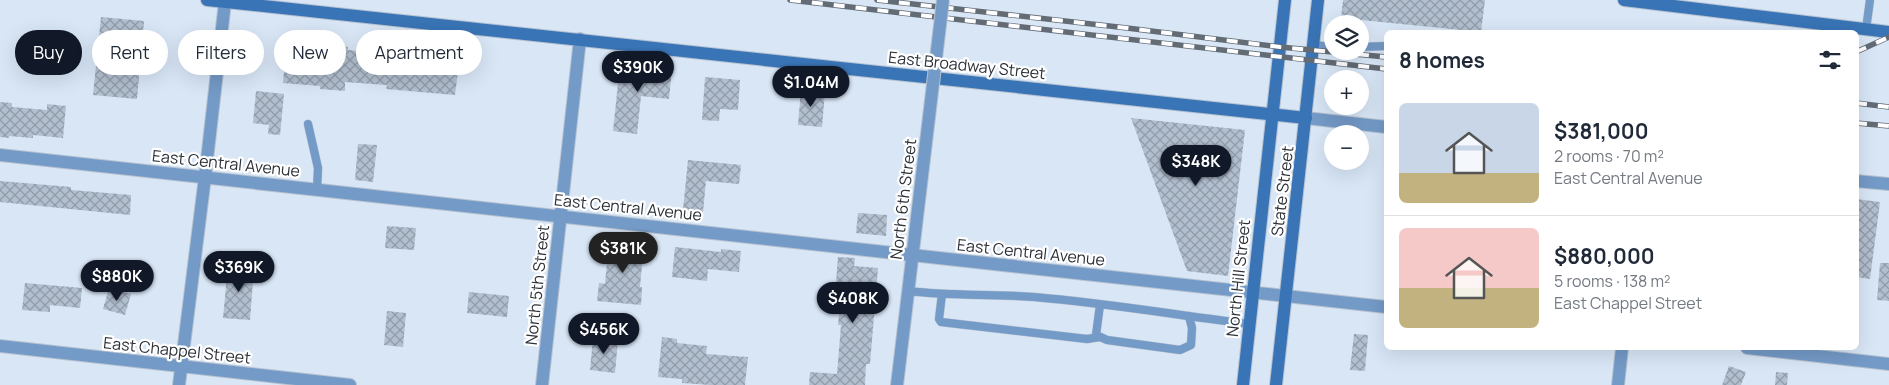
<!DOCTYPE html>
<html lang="en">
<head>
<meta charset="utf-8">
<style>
  body { margin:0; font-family:Manrope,sans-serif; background:#f2f2f3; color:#1f2937; height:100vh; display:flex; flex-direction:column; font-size:19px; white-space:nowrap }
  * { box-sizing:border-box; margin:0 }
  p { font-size:16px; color:#747a83 }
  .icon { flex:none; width:28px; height:28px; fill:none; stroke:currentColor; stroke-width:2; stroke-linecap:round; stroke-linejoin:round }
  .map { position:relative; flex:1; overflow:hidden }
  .side { position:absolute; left:1384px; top:30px; width:475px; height:320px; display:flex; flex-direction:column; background:#fff; border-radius:8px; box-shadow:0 5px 20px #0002 }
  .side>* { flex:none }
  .guide { position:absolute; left:15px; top:30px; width:475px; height:45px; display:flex; gap:10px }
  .controls { position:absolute; left:1324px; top:15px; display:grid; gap:10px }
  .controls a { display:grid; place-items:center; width:45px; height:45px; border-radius:50%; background:#fff; box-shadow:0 5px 20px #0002; font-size:25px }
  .price { position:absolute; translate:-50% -42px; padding:0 11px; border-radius:18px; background:#111827; color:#fff; font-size:16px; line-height:32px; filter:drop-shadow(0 1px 2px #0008) }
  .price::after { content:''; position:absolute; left:50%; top:30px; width:15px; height:11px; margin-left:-8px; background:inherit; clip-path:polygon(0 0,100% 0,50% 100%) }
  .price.on { background:#222; color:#fff }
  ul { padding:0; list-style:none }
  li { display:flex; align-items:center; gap:15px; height:125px; padding:0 15px }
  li+li { border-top:1px solid #e0e1e3 }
  li span { display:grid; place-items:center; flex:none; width:140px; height:100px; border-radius:8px; color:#555 }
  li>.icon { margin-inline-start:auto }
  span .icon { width:60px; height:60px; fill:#fffc; stroke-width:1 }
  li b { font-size:21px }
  h2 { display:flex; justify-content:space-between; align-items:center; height:60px; padding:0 15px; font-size:21px }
  .chip { padding:0 18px; border-radius:22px; background:#fff; box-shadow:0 5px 20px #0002; font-size:18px; line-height:45px }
  .chip.on { background:#111827; color:#fff }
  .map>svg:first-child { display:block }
  .building { fill:url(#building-cross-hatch) }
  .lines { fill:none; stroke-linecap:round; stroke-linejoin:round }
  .lane-casing { stroke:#b6c2d0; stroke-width:9 }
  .street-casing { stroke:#b6c2d0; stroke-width:14 }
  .secondary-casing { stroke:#b6c2d0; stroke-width:14 }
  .lane { stroke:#749ac7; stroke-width:8 }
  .street { stroke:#749ac7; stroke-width:12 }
  .secondary { stroke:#3974b6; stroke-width:12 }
  .rail-casing { stroke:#636b75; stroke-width:5.5 }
  .rail { stroke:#fff; stroke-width:4; stroke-dasharray:11; stroke-linecap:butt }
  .street-bridge-casing { stroke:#b6c2d0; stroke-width:14; stroke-linecap:butt }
  .street-bridge { stroke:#749ac7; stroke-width:12 }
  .labels { text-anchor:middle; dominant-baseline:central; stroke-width:4.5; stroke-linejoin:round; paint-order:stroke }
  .street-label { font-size:16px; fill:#2c3138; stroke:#fff }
</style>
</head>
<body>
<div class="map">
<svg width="1889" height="385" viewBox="0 0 1889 385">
  <defs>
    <pattern id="building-cross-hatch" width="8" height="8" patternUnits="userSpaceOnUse" patternTransform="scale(1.25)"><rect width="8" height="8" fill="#b2bfcf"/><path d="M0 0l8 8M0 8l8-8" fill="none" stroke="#919ca9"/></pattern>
  </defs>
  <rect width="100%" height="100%" fill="#d8e6f6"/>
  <g class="building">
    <path d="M1343 0H1485L1481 32 1341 18Z"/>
    <path d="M101 17 144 21 137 99 93 95Z"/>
    <path d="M287 40 348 47V50L380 53 379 55 459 63 455 95 386 89 387 85 345 82V91L320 89V86L283 83Z"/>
    <path d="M620 64 672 69 669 99 641 96 637 134 613 131Z"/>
    <path d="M705 77 740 80 738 110 720 109 719 121 702 120Z"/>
    <path d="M801 89 825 92 822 127 798 125Z"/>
    <path d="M256 91 284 94 280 135 268 134 269 125 253 123Z"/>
    <path d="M0 102 12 103V107L47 110V104L66 106 63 138 33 135V138L9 136V138L0 137Z"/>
    <path d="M1131 118 1245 130 1228 276 1187 271Z"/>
    <path d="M358 144 377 145 373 182 355 180Z"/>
    <path d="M688 160 741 165 739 184 706 181 703 212 683 210Z"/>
    <path d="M0 181 71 187V190L131 195 130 215 0 202Z"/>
    <path d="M1856 199 1880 202 1870 279 1856 277Z"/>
    <path d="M858 213 887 215 886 236 856 233Z"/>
    <path d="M387 226 416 228 414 250 385 248Z"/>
    <path d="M609 240 644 243 640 287H642L641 305 597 301 599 283 605 284Z"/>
    <path d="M675 247 721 252V249L741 251 739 272 708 269 707 281 672 277Z"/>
    <path d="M838 257 855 258 854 266 878 268 870 364H866L865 385H809L810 372 837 374 841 325H838L841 295 835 294Z"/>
    <path d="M1880 263H1889V301L1877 300Z"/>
    <path d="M228 265 254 267 250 320 223 318Z"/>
    <path d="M25 283 82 288 80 308 50 305V312L22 310Z"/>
    <path d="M109 288 131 294 125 315 103 309Z"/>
    <path d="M469 292 509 296 507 317 467 313Z"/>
    <path d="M387 311 406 313 403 347 384 345Z"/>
    <path d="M1354 334 1368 335 1365 371 1350 370Z"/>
    <path d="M662 337 677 339V343L707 346 706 354 748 357 745 385H710L682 383V379L658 377Z"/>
    <path d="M593 338 618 340 615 373 590 370Z"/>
    <path d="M1729 366 1746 372 1741 385H1722Z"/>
    <path d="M1776 372 1788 373 1787 385H1775Z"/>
  </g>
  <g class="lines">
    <defs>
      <g id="lane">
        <path d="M1866 29 1870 0"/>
        <path d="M1313 45 1332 47"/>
        <path d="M1360 47 1386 46"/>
        <path d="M308 124 318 168 317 189"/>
        <path d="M908 291C950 296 992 294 1034 297 1106 303 1177 315 1249 324"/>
        <path d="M942 294 939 319 941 322 1087 339 1100 337"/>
        <path d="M1100 305 1096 335 1107 340 1180 350 1191 345 1192 328 1189 316"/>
      </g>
      <g id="street">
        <path d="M1306 118 1386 127"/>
        <path d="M0 155 1386 307"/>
        <path d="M1856 181 1889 184"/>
        <path d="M0 346 350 385"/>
        <path d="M1747 348 1889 364"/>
        <path d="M179 385 205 177 225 2"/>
        <path d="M542 385 580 39"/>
        <path d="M897 385 921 184"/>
        <path d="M1618 385 1622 348"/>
      </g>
      <g id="secondary">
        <path d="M207 0 1306 118"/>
        <path d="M1624 0 1889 32"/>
        <path d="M1243 385 1285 0"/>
        <path d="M1276 385 1318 0"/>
      </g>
    </defs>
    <use href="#lane" class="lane-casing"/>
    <use href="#street" class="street-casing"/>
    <use href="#secondary" class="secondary-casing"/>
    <use href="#lane" class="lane"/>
    <use href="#street" class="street"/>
    <use href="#secondary" class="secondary"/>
    <defs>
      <g id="rail">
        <path d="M790 0 1386 69"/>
        <path d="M877 0 1127 28 1280 47 1386 57"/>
        <path d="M1856 52 1889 37"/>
        <path d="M1856 103 1889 107"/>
        <path d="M1856 123 1889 126"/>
      </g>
    </defs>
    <use href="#rail" class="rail-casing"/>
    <use href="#rail" class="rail"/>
    <defs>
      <path id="street-bridge" d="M921 184 943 0"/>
    </defs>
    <use href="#street-bridge" class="street-bridge-casing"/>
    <use href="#street-bridge" class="street-bridge"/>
  </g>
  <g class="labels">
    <g class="street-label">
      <text transform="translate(967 65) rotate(6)">East Broadway Street</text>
      <text transform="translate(226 163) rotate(6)">East Central Avenue</text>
      <text transform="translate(1282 191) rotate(-83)">State Street</text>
      <text transform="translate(903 199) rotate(-83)">North 6th Street</text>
      <text transform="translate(628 207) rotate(6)">East Central Avenue</text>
      <text transform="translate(1031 252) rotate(6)">East Central Avenue</text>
      <text transform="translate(1238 278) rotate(-84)">North Hill Street</text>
      <text transform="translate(537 285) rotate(-84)">North 5th Street</text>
      <text transform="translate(177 350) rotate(6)">East Chappel Street</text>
    </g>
  </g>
</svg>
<div class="controls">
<a><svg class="icon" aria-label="layers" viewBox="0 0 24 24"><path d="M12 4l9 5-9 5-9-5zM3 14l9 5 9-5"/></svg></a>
<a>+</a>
<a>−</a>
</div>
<b class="price" style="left:638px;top:93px">$390K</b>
<b class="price" style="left:811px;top:108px">$1.04M</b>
<b class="price" style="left:1196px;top:187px">$348K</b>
<b class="price on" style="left:623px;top:274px">$381K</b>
<b class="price" style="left:239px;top:293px">$369K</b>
<b class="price" style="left:117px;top:302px">$880K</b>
<b class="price" style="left:853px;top:324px">$408K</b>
<b class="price" style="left:604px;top:355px">$456K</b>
<div class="guide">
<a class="chip on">Buy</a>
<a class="chip">Rent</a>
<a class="chip">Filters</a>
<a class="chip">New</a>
<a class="chip">Apartment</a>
</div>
<section class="side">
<h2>8 homes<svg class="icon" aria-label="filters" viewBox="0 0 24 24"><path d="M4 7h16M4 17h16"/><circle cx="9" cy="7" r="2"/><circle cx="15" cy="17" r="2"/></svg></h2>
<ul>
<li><span style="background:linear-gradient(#c9d6e8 70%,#c2b280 0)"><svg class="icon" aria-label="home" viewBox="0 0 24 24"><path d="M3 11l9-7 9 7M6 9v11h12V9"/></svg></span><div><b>$381,000</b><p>2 rooms · 70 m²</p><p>East Central Avenue</p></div></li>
<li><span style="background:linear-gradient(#f6c9c9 60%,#c2b280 0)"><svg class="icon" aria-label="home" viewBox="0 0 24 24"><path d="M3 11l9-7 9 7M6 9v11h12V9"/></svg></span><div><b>$880,000</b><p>5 rooms · 138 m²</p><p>East Chappel Street</p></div></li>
</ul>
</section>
</div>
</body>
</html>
